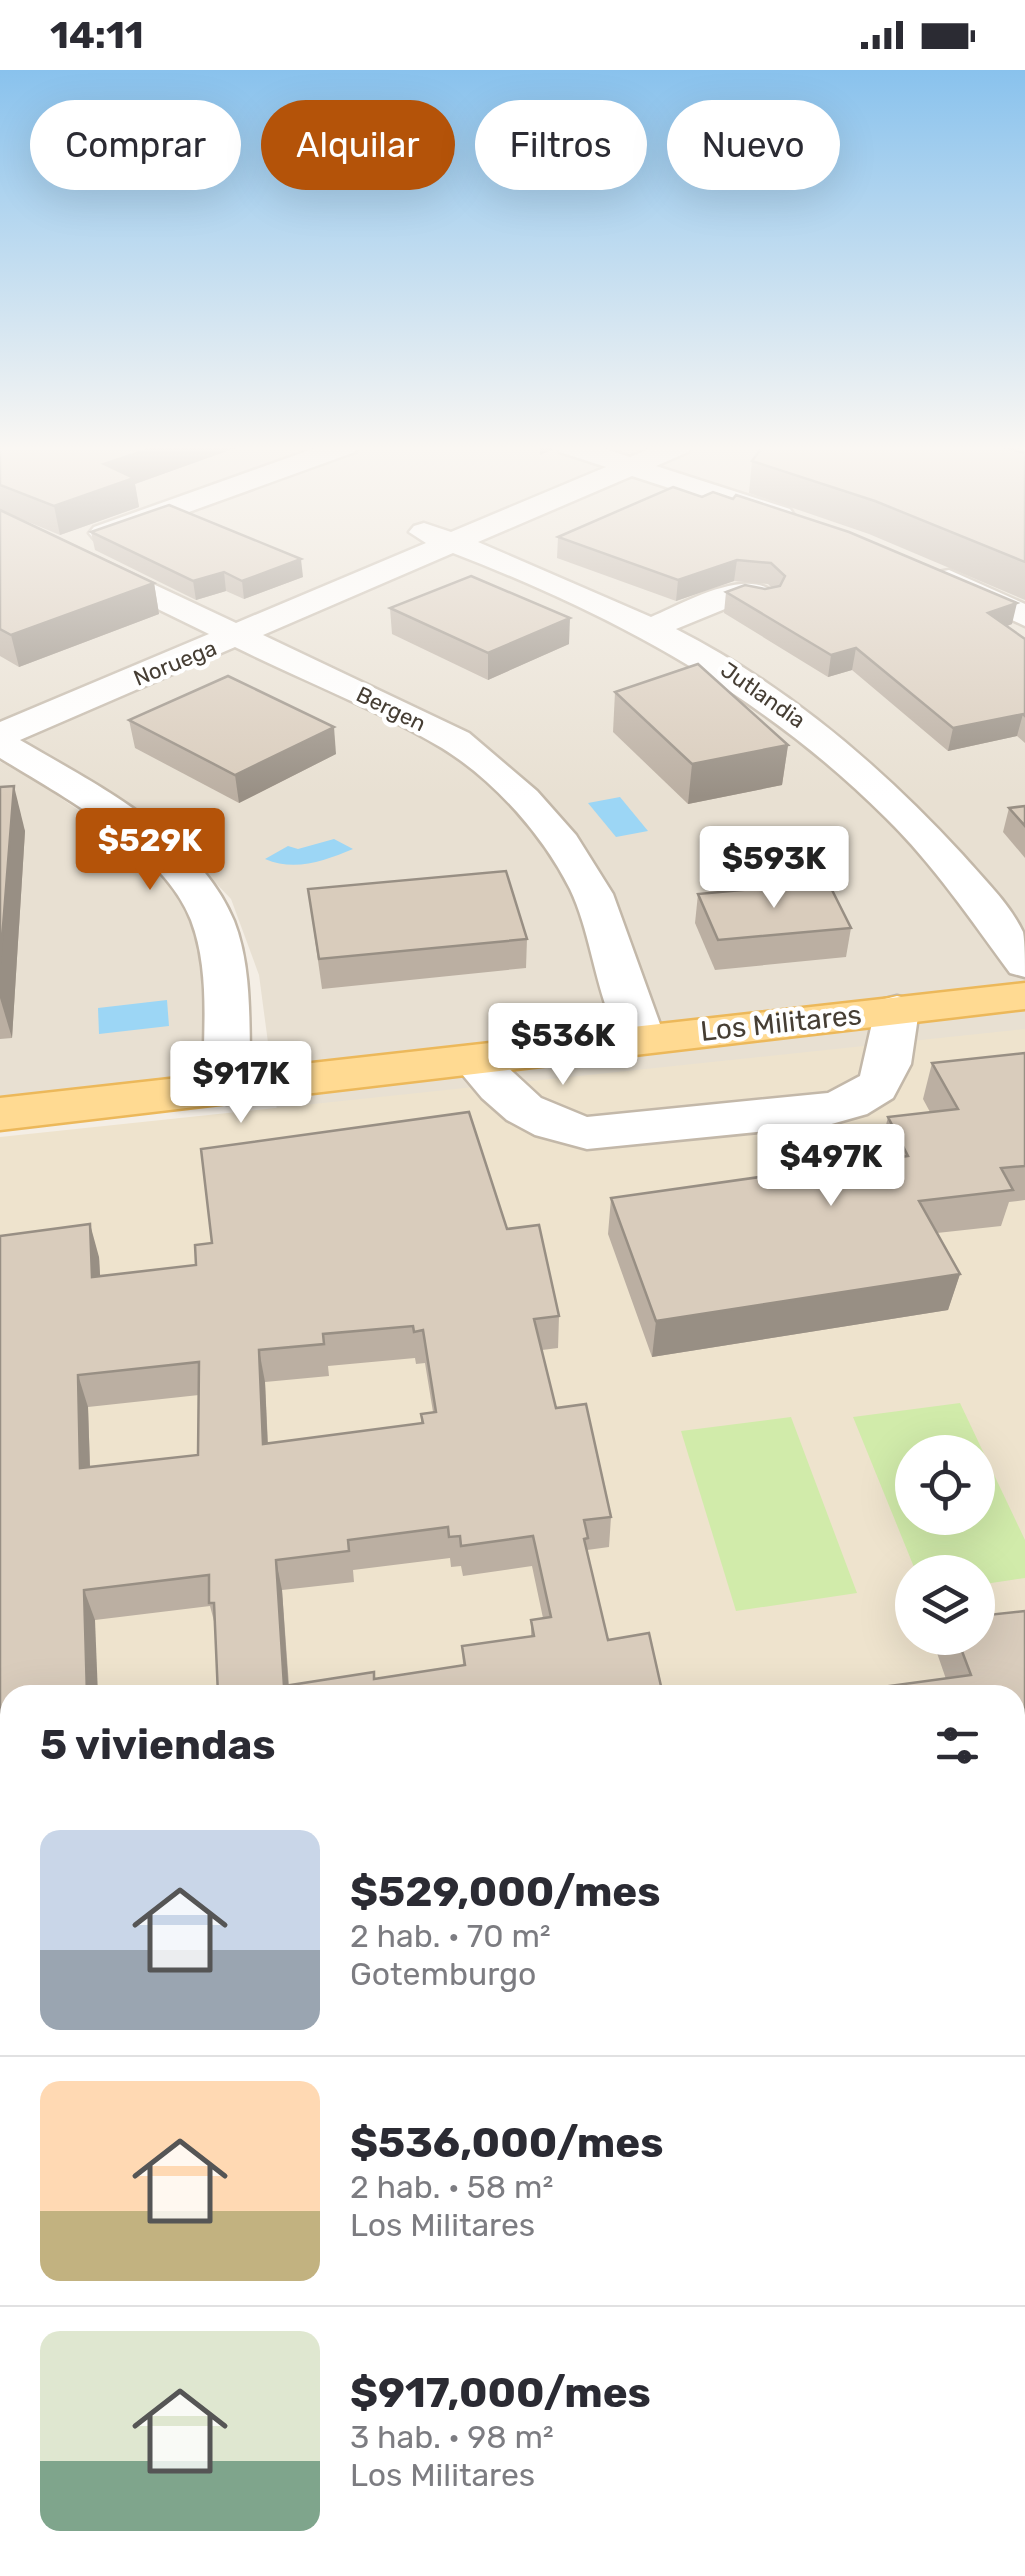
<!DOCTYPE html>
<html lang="es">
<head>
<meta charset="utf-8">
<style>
  body { margin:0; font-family:Rubik,sans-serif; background:#f7f7f7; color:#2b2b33; height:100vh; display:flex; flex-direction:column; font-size:38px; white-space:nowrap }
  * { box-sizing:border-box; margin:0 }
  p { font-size:32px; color:#7c7c81 }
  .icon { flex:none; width:55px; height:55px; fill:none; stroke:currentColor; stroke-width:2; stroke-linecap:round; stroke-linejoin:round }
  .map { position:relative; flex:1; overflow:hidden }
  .drawer { position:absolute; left:0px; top:1615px; width:1025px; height:892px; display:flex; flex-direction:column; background:#fff; border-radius:30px 30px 0 0; box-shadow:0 10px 40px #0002 }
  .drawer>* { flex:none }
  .banner { position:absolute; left:30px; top:30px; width:965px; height:90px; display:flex; gap:20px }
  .controls { position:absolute; left:895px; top:1365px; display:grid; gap:20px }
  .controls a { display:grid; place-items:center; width:100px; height:100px; border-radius:50%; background:#fff; box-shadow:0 10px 40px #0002; font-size:50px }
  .price { position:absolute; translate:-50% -85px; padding:0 22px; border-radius:10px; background:#fff; color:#222; font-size:32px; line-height:65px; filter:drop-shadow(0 2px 5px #0008) }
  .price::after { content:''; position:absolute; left:50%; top:60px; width:30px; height:22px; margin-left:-15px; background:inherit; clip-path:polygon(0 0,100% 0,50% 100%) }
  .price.on { background:#b45309; color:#fff }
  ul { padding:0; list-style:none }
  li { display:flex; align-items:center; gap:30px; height:250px; padding:0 40px }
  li+li { border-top:2px solid #e1e1e2 }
  li span { display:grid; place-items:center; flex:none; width:280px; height:200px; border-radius:20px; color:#555 }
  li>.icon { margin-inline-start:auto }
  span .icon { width:120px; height:120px; fill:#fffc; stroke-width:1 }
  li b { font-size:42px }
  h2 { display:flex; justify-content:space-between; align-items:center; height:120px; padding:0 40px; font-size:42px }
  .pill { padding:0 35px; border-radius:45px; background:#fff; box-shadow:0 10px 40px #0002; font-size:35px; line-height:90px }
  .pill.on { background:#b45309; color:#fff }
  .status { display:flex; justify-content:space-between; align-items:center; height:70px; padding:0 50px; background:#fff; direction:ltr }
  .status svg { height:28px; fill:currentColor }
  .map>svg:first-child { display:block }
  .residential { fill:#e8e0d2; fill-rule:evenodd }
  .education { fill:#eee3cd; fill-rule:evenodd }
  .green { fill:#d1ebaa; fill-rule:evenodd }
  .water { fill:#9cd6f5 }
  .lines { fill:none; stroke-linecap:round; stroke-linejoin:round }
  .minor-casing { stroke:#c3b8a9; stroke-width:5 }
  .major-casing { stroke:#ecb85a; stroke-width:5 }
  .minor { fill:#fff; fill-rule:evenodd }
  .major { fill:#ffda92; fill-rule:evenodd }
  .wall { fill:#bbafa2; fill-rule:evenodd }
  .shaded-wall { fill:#988f84 }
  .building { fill:#d9ccbc; stroke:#988f84; stroke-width:2.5; fill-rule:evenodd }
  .labels { text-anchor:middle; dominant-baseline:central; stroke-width:9; stroke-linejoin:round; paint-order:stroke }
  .far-street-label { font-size:22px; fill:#463e34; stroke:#fff }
  .street-label { font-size:28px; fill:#463e34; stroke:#fff }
</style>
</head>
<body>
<div class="status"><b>14:11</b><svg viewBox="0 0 49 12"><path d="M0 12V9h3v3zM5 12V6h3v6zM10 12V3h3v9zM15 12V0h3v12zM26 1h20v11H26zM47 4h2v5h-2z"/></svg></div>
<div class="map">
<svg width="1025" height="2506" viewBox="0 0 1025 2506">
  <rect width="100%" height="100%" fill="#f4eee5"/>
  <g class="residential">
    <path d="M0 376H1025V2506H0V1080L278 1048 259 905 231 829 167 762 0 659ZM912 1382H978V1448H912ZM912 1502H978V1568H912ZM10 1625H1015V2498H10Z"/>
    <path d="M0 692 17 698 148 788 200 853 208 890 204 1009 0 1037Z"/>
  </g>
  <path class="education" d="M1025 959V1977L1015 1979V1625H10V2150L0 2151V1067ZM912 1382H978V1448H912ZM912 1502H978V1568H912Z"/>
  <g class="green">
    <path d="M960 1333 1025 1470V1508L978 1515V1502H916L853 1347ZM912 1382H978V1448H912Z"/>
    <path d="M791 1347 857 1523 736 1541 681 1361Z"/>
  </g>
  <g class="water">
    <path d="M620 727 648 761 616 767 588 733Z"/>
    <path d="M334 769 353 779C324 791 295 802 265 789L288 776 298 779Z"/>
    <path d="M167 930 169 956 99 964 98 938Z"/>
  </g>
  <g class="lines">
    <defs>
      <g id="minor">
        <path d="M321 376H359L355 382 114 469H94L89 463 94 457Z"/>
        <path d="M556 376H596L630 387 656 376H692L688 382 656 396 790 439 794 445 790 451 780 454 632 406 478 472 651 547C682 534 753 492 779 528L774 535 763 537 742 532 676 559C786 615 879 694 962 784 982 807 1010 834 1023 862 1025 873 1025 894 1025 907L1010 903C971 850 933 794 886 748 763 625 614 545 453 483L263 565 469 663 537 721 576 765 613 824 665 968 658 978 642 982 626 978C595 932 594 869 570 819 543 765 494 710 442 678 378 640 302 610 235 577L20 670C95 714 199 765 234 851 254 902 248 965 251 1019L244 1030 227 1034 210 1030 203 1019C203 965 211 902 191 850 164 780 62 726 0 688V652L209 564 0 462V442L236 553 426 473 409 462 414 456 424 453 451 462 606 397 560 382Z"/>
        <path d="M949 500 1025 534V556L938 516 934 509 938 502Z"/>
        <path d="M897 926 913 930 919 940 911 994 893 1028 867 1044 828 1055 587 1079 535 1065 507 1050 482 1028 451 991 458 981 474 976 490 981 541 1028 587 1047 828 1023 860 1006 875 940 881 930Z"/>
        <path d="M1025 2075V2157L1015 2159V2077Z"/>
        <path d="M10 2252V2340L0 2341V2253Z"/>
        <path d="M551 2498H646L648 2506H552Z"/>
      </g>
      <path id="major" d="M1025 913V939L0 1060V1028Z"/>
    </defs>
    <use href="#minor" class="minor-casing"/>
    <use href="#major" class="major-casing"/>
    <use href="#minor" class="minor"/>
    <use href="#major" class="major"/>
  </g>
  <g class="wall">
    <path d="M0 376H241L135 414 139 437 60 465 9 444 154 513 159 544 19 597 0 586Z"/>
    <path d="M763 376H1025V530L869 464 749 423 752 391Z"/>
    <path d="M673 417 1012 554 1007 556 1025 569V673L1017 666 948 681 852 600 828 607 724 543 726 522 772 518 768 514 734 511 676 531 557 488 558 467Z"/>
    <path d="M91 462 303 507 244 529 226 521 196 530 95 480Z"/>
    <path d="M390 538 569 574 488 610 392 564Z"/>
    <path d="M615 622 788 675 782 715 688 734 613 662Z"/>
    <path d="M129 650 336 684 239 733 135 678Z"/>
    <path d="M0 717 25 761 12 968 0 969Z"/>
    <path d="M1025 736V788L1003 762 1009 738Z"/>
    <path d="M308 819 527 869 526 898 322 919Z"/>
    <path d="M698 824 851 858 846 887 715 900 695 853Z"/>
    <path d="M1025 983V1130L1009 1132 1001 1156 937 1163 960 1204 948 1240 652 1287 608 1164 611 1128 883 1089 879 1083 888 1047 930 1042 923 1029 932 993Z"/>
    <path d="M507 1159 559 1246 558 1278 542 1280 556 1338 611 1447 609 1477 587 1480 608 1570 663 1625H218L215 1555 210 1536 95 1550 10 1625V1909L0 1911V1166L99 1187 100 1206ZM415 1288 416 1294 425 1293 433 1342 421 1344V1353L268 1374 265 1312 329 1306 328 1296ZM199 1325 198 1385 90 1397 88 1337ZM450 1488 451 1497 461 1496 463 1506 532 1496 543 1548 531 1550V1566L462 1576 463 1595 374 1609 289 1615 282 1520 354 1512 353 1500Z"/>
    <path d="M1025 1541V1914L1015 1915V1625L946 1609 937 1583 943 1568H978Z"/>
    <path d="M737 2498H813L815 2506H738Z"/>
    <path d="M957 2498H1015L1025 2506H959Z"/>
  </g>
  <g class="shaded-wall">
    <path d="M158 376H241L135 414 139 437 60 465 54 436 104 394Z"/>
    <path d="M540 376H555L554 379 540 385Z"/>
    <path d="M301 489 303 507 244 529 242 511Z"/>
    <path d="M737 490 734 511 676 531 678 510Z"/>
    <path d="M224 502 226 521 196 530 193 511Z"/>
    <path d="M154 513 159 544 19 597 11 565Z"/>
    <path d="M1017 533 1012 554 983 565 988 543Z"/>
    <path d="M570 548 569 574 488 610V583Z"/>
    <path d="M856 578 852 600 828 607 831 585Z"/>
    <path d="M1023 644 1017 666 948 681 953 658Z"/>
    <path d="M334 657 336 684 239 733 235 705Z"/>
    <path d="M788 675 782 715 688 734 692 694Z"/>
    <path d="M14 716 25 761 12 968 0 928V895Z"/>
    <path d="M90 1154 99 1187 102 1239 92 1207Z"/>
    <path d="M960 1204 948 1240 652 1287 656 1251Z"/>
    <path d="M259 1280 265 1312 269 1406 263 1374Z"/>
    <path d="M78 1305 88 1337 91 1430 80 1398Z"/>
    <path d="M276 1490 282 1520 289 1625 284 1616Z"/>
    <path d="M84 1520 95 1550 98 1625H87Z"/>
  </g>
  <g class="building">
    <path d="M0 376H158L104 394 134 408 54 436 0 415Z"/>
    <path d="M763 376H1001L1025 383V492L875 431 752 391Z"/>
    <path d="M673 417 702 427 713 422 733 429 736 425 849 462 1017 533 988 543 1025 569V646L1023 644 953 658 856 578 831 585 726 522 745 515 765 519 780 516 785 506 771 493 737 490 678 510 558 467Z"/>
    <path d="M169 435 301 489 242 511 224 502 193 511 91 462Z"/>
    <path d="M0 440 154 513 11 565 0 559Z"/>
    <path d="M471 506 570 548 488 583 390 538Z"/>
    <path d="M698 594 788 675 692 694 615 622Z"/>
    <path d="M228 606 334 657 235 705 129 650Z"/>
    <path d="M14 716 0 895V717Z"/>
    <path d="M1025 736V756L1009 738Z"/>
    <path d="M506 801 527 869 319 889 308 819Z"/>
    <path d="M828 812 851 858 718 870 698 824Z"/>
    <path d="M1025 983V1096L1001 1098 1013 1120 919 1131 960 1204 656 1251 611 1128 908 1086 888 1047 958 1039 932 993Z"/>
    <path d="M469 1042 507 1159 539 1155 559 1246 534 1249 556 1338 586 1334 611 1447 584 1450 588 1468 584 1469 608 1570 649 1563 663 1625H218L214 1533H209V1505L84 1520 87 1625H10V1882L0 1884V1166L90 1154 92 1207 196 1195 195 1175 212 1173 201 1079ZM413 1256 414 1262 423 1260 436 1342 421 1344 423 1353 263 1374 259 1280 324 1274 323 1264ZM199 1292 198 1385 80 1398 78 1305ZM448 1457 449 1467 460 1466 461 1476 533 1466 551 1547 531 1550 534 1566 462 1576 465 1595 374 1609V1602L284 1616 276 1490 349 1481 348 1470Z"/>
    <path d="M1025 1541V1890L1015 1892V1625H823L971 1605 957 1568H978V1546Z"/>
    <path d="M1025 2409V2506H972L970 2498H1015V2411Z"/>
    <path d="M743 2498H813L815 2506H745Z"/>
  </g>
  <linearGradient id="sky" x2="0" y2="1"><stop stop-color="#89c2ed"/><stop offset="0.52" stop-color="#faf7f3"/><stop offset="1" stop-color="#faf7f3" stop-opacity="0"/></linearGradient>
  <rect width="1025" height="727" fill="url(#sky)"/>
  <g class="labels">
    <g class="far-street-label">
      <text transform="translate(175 593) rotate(-22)">Noruega</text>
      <text transform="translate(763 625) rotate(35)">Jutlandia</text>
      <text transform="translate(391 639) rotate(26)">Bergen</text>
    </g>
    <g class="street-label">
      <text transform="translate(781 953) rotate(-6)">Los Militares</text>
    </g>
  </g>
</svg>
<div class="controls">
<a><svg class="icon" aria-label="locate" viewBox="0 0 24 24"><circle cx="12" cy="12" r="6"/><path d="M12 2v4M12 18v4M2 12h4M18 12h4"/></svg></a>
<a><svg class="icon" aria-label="layers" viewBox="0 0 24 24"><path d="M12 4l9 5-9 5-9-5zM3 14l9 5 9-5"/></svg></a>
</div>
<b class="price on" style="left:150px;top:823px">$529K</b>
<b class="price" style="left:774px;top:841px">$593K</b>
<b class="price" style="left:563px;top:1018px">$536K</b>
<b class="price" style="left:241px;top:1056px">$917K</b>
<b class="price" style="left:831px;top:1139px">$497K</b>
<div class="banner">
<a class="pill">Comprar</a>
<a class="pill on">Alquilar</a>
<a class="pill">Filtros</a>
<a class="pill">Nuevo</a>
</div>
<section class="drawer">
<h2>5 viviendas<svg class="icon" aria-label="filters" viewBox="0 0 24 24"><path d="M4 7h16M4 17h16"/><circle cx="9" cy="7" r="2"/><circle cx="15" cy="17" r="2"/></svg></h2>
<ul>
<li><span style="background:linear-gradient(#c9d6e8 60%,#9aa5b1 0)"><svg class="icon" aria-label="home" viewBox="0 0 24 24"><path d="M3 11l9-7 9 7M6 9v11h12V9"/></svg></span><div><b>$529,000/mes</b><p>2 hab. · 70 m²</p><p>Gotemburgo</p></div></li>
<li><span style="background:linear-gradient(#ffd9b3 65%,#c2b280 0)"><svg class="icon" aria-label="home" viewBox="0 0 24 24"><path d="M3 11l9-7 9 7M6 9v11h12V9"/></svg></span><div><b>$536,000/mes</b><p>2 hab. · 58 m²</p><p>Los Militares</p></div></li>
<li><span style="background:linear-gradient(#dfe7d0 65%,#7fa58c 0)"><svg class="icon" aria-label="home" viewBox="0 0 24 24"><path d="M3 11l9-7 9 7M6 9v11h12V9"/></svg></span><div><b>$917,000/mes</b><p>3 hab. · 98 m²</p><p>Los Militares</p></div></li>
</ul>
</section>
</div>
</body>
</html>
